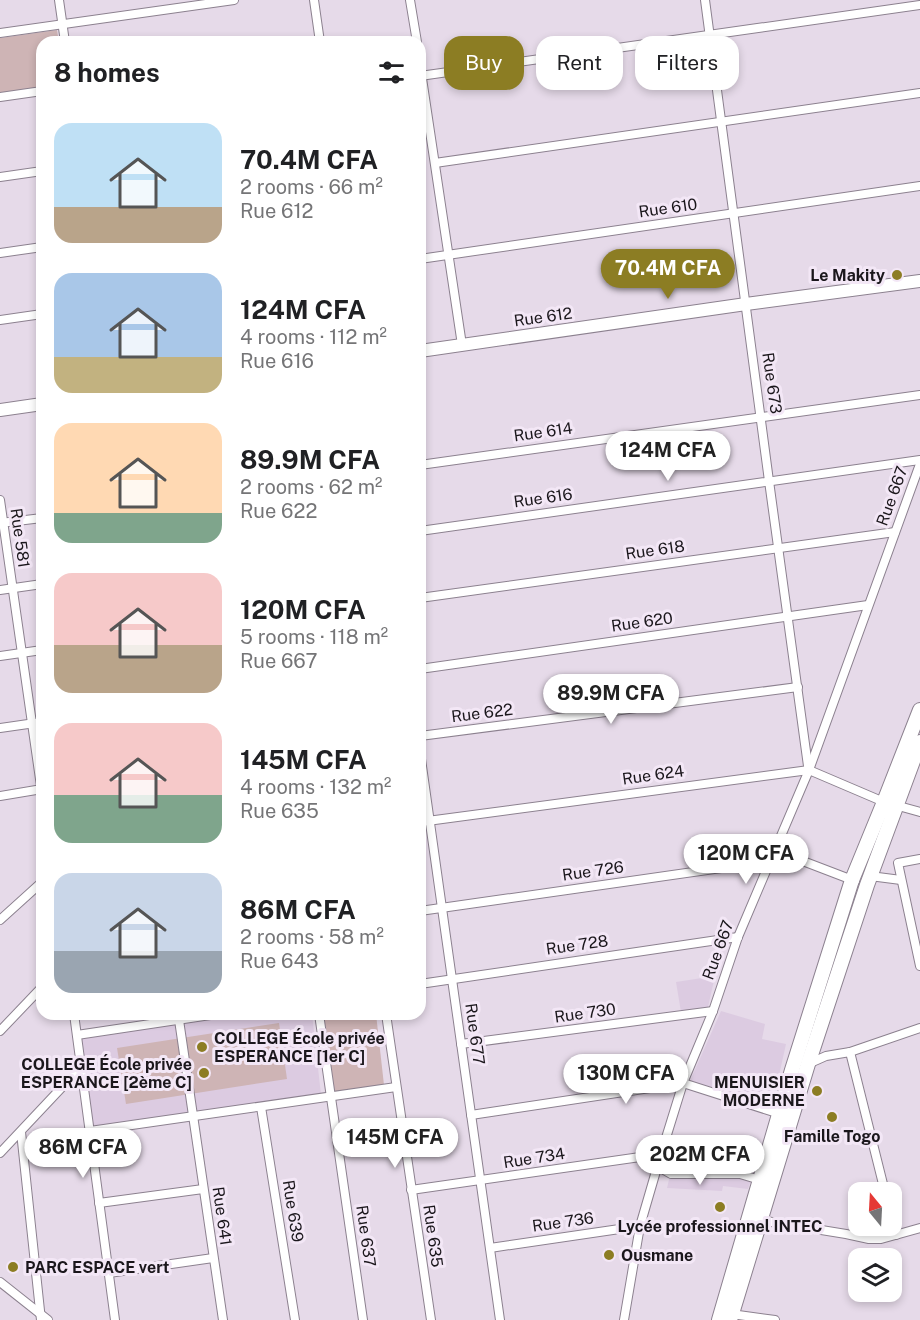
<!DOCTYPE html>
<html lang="en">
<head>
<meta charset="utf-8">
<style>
  body { margin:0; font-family:"Public Sans",sans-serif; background:#f6f6f6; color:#202124; height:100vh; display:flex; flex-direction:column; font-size:22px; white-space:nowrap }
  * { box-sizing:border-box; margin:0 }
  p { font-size:20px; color:#757577 }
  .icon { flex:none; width:33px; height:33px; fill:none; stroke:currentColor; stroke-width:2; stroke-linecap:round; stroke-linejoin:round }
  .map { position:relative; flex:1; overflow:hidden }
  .side { position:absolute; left:36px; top:36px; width:390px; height:984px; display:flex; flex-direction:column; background:#fff; border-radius:18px; box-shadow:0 3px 9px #0003 }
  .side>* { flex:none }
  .guide { position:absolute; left:444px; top:36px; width:386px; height:54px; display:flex; gap:12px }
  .needle { width:39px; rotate:342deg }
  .tools { position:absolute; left:848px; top:1182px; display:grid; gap:12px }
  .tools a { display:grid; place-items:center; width:54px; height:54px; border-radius:12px; background:#fff; box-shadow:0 3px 9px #0003; font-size:30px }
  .price { position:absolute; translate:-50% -51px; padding:0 14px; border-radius:21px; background:#fff; color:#222; font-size:20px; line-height:39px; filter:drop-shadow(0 2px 3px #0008) }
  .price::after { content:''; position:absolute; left:50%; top:36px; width:18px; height:14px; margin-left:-9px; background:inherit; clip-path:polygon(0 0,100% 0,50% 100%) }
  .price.active { background:#8c7d23; color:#fff }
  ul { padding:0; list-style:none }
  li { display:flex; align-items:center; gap:18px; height:150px; padding:0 18px }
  li span { display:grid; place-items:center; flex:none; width:168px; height:120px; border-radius:18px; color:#555 }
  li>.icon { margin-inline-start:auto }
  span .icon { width:72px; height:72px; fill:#fffc; stroke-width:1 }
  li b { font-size:26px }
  h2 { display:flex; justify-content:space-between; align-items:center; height:72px; padding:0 18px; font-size:26px }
  .pill { padding:0 21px; border-radius:18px; background:#fff; box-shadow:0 3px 9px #0003; font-size:21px; line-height:54px }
  .pill.active { background:#8c7d23; color:#fff }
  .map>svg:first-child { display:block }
  .built { fill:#dccbe1 }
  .green { fill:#ceb4b5 }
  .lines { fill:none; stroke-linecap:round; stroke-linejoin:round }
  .street-casing { stroke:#8c818f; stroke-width:10 }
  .secondary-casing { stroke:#8c818f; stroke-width:14 }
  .primary-casing { stroke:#8c818f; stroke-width:16 }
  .street { stroke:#fff; stroke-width:8 }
  .secondary { stroke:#fff; stroke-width:12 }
  .primary { stroke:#fff; stroke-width:14 }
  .poi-dot { fill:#8c7d23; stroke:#f3e7f6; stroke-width:2 }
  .labels { text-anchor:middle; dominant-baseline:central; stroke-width:6; stroke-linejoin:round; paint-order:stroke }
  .street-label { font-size:16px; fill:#1b171c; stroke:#f3e7f6 }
  .poi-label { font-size:16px; font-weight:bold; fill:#1b171c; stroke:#f3e7f6; text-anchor:end }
</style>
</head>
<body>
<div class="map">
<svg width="920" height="1320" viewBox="0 0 920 1320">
  <rect width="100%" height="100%" fill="#e6dae9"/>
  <g class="built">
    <path d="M715 976 708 1007 681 1012 676 982Z"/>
    <path d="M721 1011 765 1024 762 1039 786 1044 772 1107 690 1081Z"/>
    <path d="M249 1014H312L321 1095 92 1127 81 1035Z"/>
    <path d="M706 1152 759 1156 748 1189 723 1186 722 1191 667 1188 672 1167 700 1172Z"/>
  </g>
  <g class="green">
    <path d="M57 30 59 42H42V90L0 95V38Z"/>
    <path d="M323 1014H376L384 1085 332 1092Z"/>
    <path d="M279 1023 287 1079 126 1104 117 1048Z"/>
  </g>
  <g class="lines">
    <defs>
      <g id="street">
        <path d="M59 0 65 42"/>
        <path d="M314 0 320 42"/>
        <path d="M410 0 417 42"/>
        <path d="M705 0 769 481 808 766"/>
        <path d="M0 33 234 0"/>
        <path d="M420 65 462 345"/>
        <path d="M420 76 920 5"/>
        <path d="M0 97 42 91"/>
        <path d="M435 163 920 93"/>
        <path d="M0 177 42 171"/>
        <path d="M0 253 42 247"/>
        <path d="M420 259 920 186"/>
        <path d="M0 320 42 314"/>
        <path d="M420 465 920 395"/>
        <path d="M0 500 42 793"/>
        <path d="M0 523 42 518"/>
        <path d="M420 531 920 460"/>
        <path d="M0 590 42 584"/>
        <path d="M420 598 895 532"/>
        <path d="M0 656 42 650"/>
        <path d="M420 669 868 605"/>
        <path d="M0 728 42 722"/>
        <path d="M420 736 798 687"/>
        <path d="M420 752 500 1320"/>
        <path d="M0 796 42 789"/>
        <path d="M420 822 809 770 884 802 920 812"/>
        <path d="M774 850 855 881"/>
        <path d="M920 859 898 863 920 966"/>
        <path d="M870 876 901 880"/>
        <path d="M420 911 770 861"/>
        <path d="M0 920 42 882"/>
        <path d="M420 984 738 937"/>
        <path d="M74 1014 115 1320"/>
        <path d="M319 1014 363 1320"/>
        <path d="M386 1014 431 1320"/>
        <path d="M179 1020 223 1320"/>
        <path d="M0 1031 42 987"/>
        <path d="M77 1035 217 1014"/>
        <path d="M461 1044 713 1011"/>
        <path d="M850 1052 885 1192"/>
        <path d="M808 1064 826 1056 850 1052 920 1028"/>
        <path d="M261 1107 295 1320"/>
        <path d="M471 1115 683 1083 780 1114"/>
        <path d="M90 1131 396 1087"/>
        <path d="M21 1132 41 1320"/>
        <path d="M0 1153 81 1067"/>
        <path d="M659 1163 664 1170 671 1174H740L760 1180"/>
        <path d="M411 1190 661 1154"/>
        <path d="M99 1203 203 1189"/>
        <path d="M891 1216 896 1235"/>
        <path d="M760 1220 846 1234 869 1239H881L920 1228"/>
        <path d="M490 1248 640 1226"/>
        <path d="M109 1273 213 1258"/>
        <path d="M0 1282 48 1320"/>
        <path d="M731 1314 775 1320"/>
        <path d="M624 1320 640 1226 661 1154 683 1083 713 1011 738 937 809 770 920 464"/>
      </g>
      <g id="secondary">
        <path d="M420 351 746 304 920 281"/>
        <path d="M0 410 42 404"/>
      </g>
      <g id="primary">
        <path d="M719 1320 792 1070 852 880 884 802 920 710"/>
        <path d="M730 1320 808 1064 867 885 920 742"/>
      </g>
    </defs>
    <use href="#street" class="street-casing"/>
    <use href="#secondary" class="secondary-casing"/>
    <use href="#primary" class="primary-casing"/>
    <use href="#street" class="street"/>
    <use href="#secondary" class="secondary"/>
    <use href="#primary" class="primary"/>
  </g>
  <g class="poi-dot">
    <circle cx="897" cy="275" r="6"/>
    <circle cx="202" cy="1047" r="6"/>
    <circle cx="204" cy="1073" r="6"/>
    <circle cx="817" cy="1091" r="6"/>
    <circle cx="832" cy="1117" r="6"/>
    <circle cx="720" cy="1207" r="6"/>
    <circle cx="609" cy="1255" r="6"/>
    <circle cx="13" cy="1267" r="6"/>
  </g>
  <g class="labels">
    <g class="street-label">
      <text transform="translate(668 208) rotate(-8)">Rue 610</text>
      <text transform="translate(543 317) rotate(-8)">Rue 612</text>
      <text transform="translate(772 383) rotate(82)">Rue 673</text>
      <text transform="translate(543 432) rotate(-8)">Rue 614</text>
      <text transform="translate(892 496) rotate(-70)">Rue 667</text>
      <text transform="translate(543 498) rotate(-8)">Rue 616</text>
      <text transform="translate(20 538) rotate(82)">Rue 581</text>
      <text transform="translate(655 550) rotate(-8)">Rue 618</text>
      <text transform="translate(642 622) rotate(-8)">Rue 620</text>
      <text transform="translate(482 713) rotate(-7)">Rue 622</text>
      <text transform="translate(653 775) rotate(-8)">Rue 624</text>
      <text transform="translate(593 871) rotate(-8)">Rue 726</text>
      <text transform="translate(577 945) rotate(-8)">Rue 728</text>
      <text transform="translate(718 950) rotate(-70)">Rue 667</text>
      <text transform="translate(585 1013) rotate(-8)">Rue 730</text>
      <text transform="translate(475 1034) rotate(82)">Rue 677</text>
      <text transform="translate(534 1158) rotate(-9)">Rue 734</text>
      <text transform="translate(293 1211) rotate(81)">Rue 639</text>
      <text transform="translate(222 1216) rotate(82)">Rue 641</text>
      <text transform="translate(563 1222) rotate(-8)">Rue 736</text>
      <text transform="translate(366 1236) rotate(82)">Rue 637</text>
      <text transform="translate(433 1236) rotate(82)">Rue 635</text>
    </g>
    <g class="poi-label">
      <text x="885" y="275">Le Makity</text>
      <text x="214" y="1038" text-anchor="start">COLLEGE École privée<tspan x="214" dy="18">ESPERANCE [1er C]</tspan></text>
      <text x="192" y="1064">COLLEGE École privée<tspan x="192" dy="18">ESPERANCE [2ème C]</tspan></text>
      <text x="805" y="1082">MENUISIER<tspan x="805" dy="18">MODERNE</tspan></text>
      <text x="832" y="1136" text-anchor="middle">Famille Togo</text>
      <text x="720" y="1226" text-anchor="middle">Lycée professionnel INTEC</text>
      <text x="621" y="1255" text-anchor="start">Ousmane</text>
      <text x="25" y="1267" text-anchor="start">PARC ESPACE vert</text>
    </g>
  </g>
</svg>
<div class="tools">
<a><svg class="needle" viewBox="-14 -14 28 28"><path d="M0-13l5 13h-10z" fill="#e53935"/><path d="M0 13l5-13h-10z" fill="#757577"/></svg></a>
<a><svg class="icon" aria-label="layers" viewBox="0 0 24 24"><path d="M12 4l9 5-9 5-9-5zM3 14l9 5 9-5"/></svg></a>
</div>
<b class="price active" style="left:668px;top:300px">70.4M CFA</b>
<b class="price" style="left:668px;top:482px">124M CFA</b>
<b class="price" style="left:611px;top:725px">89.9M CFA</b>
<b class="price" style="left:746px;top:885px">120M CFA</b>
<b class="price" style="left:626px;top:1105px">130M CFA</b>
<b class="price" style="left:395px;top:1169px">145M CFA</b>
<b class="price" style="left:83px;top:1179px">86M CFA</b>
<b class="price" style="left:700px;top:1186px">202M CFA</b>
<div class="guide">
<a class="pill active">Buy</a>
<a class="pill">Rent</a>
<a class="pill">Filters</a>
</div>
<section class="side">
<h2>8 homes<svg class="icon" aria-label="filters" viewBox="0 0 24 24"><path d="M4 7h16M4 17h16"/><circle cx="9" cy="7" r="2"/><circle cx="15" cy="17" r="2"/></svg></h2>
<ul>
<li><span style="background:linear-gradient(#bfe0f5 70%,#b9a48a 0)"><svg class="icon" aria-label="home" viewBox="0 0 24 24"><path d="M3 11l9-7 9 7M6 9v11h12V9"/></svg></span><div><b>70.4M CFA</b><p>2 rooms · 66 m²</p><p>Rue 612</p></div></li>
<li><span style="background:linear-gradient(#a9c7e8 70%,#c2b280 0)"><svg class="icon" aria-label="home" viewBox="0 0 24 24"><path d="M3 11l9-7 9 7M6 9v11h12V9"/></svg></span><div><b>124M CFA</b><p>4 rooms · 112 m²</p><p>Rue 616</p></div></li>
<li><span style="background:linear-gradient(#ffd9b3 75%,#7fa58c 0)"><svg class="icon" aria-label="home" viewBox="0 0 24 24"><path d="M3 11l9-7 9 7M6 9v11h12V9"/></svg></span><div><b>89.9M CFA</b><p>2 rooms · 62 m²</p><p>Rue 622</p></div></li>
<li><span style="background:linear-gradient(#f6c9c9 60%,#b9a48a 0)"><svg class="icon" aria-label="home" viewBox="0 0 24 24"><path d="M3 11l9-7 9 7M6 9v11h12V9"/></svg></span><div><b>120M CFA</b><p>5 rooms · 118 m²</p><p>Rue 667</p></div></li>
<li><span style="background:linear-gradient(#f6c9c9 60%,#7fa58c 0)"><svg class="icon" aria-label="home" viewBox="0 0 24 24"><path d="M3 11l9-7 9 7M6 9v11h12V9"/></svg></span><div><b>145M CFA</b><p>4 rooms · 132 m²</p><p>Rue 635</p></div></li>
<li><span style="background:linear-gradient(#c9d6e8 65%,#9aa5b1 0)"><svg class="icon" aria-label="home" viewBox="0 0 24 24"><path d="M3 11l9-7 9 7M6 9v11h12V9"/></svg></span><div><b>86M CFA</b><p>2 rooms · 58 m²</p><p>Rue 643</p></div></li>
</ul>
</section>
</div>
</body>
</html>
